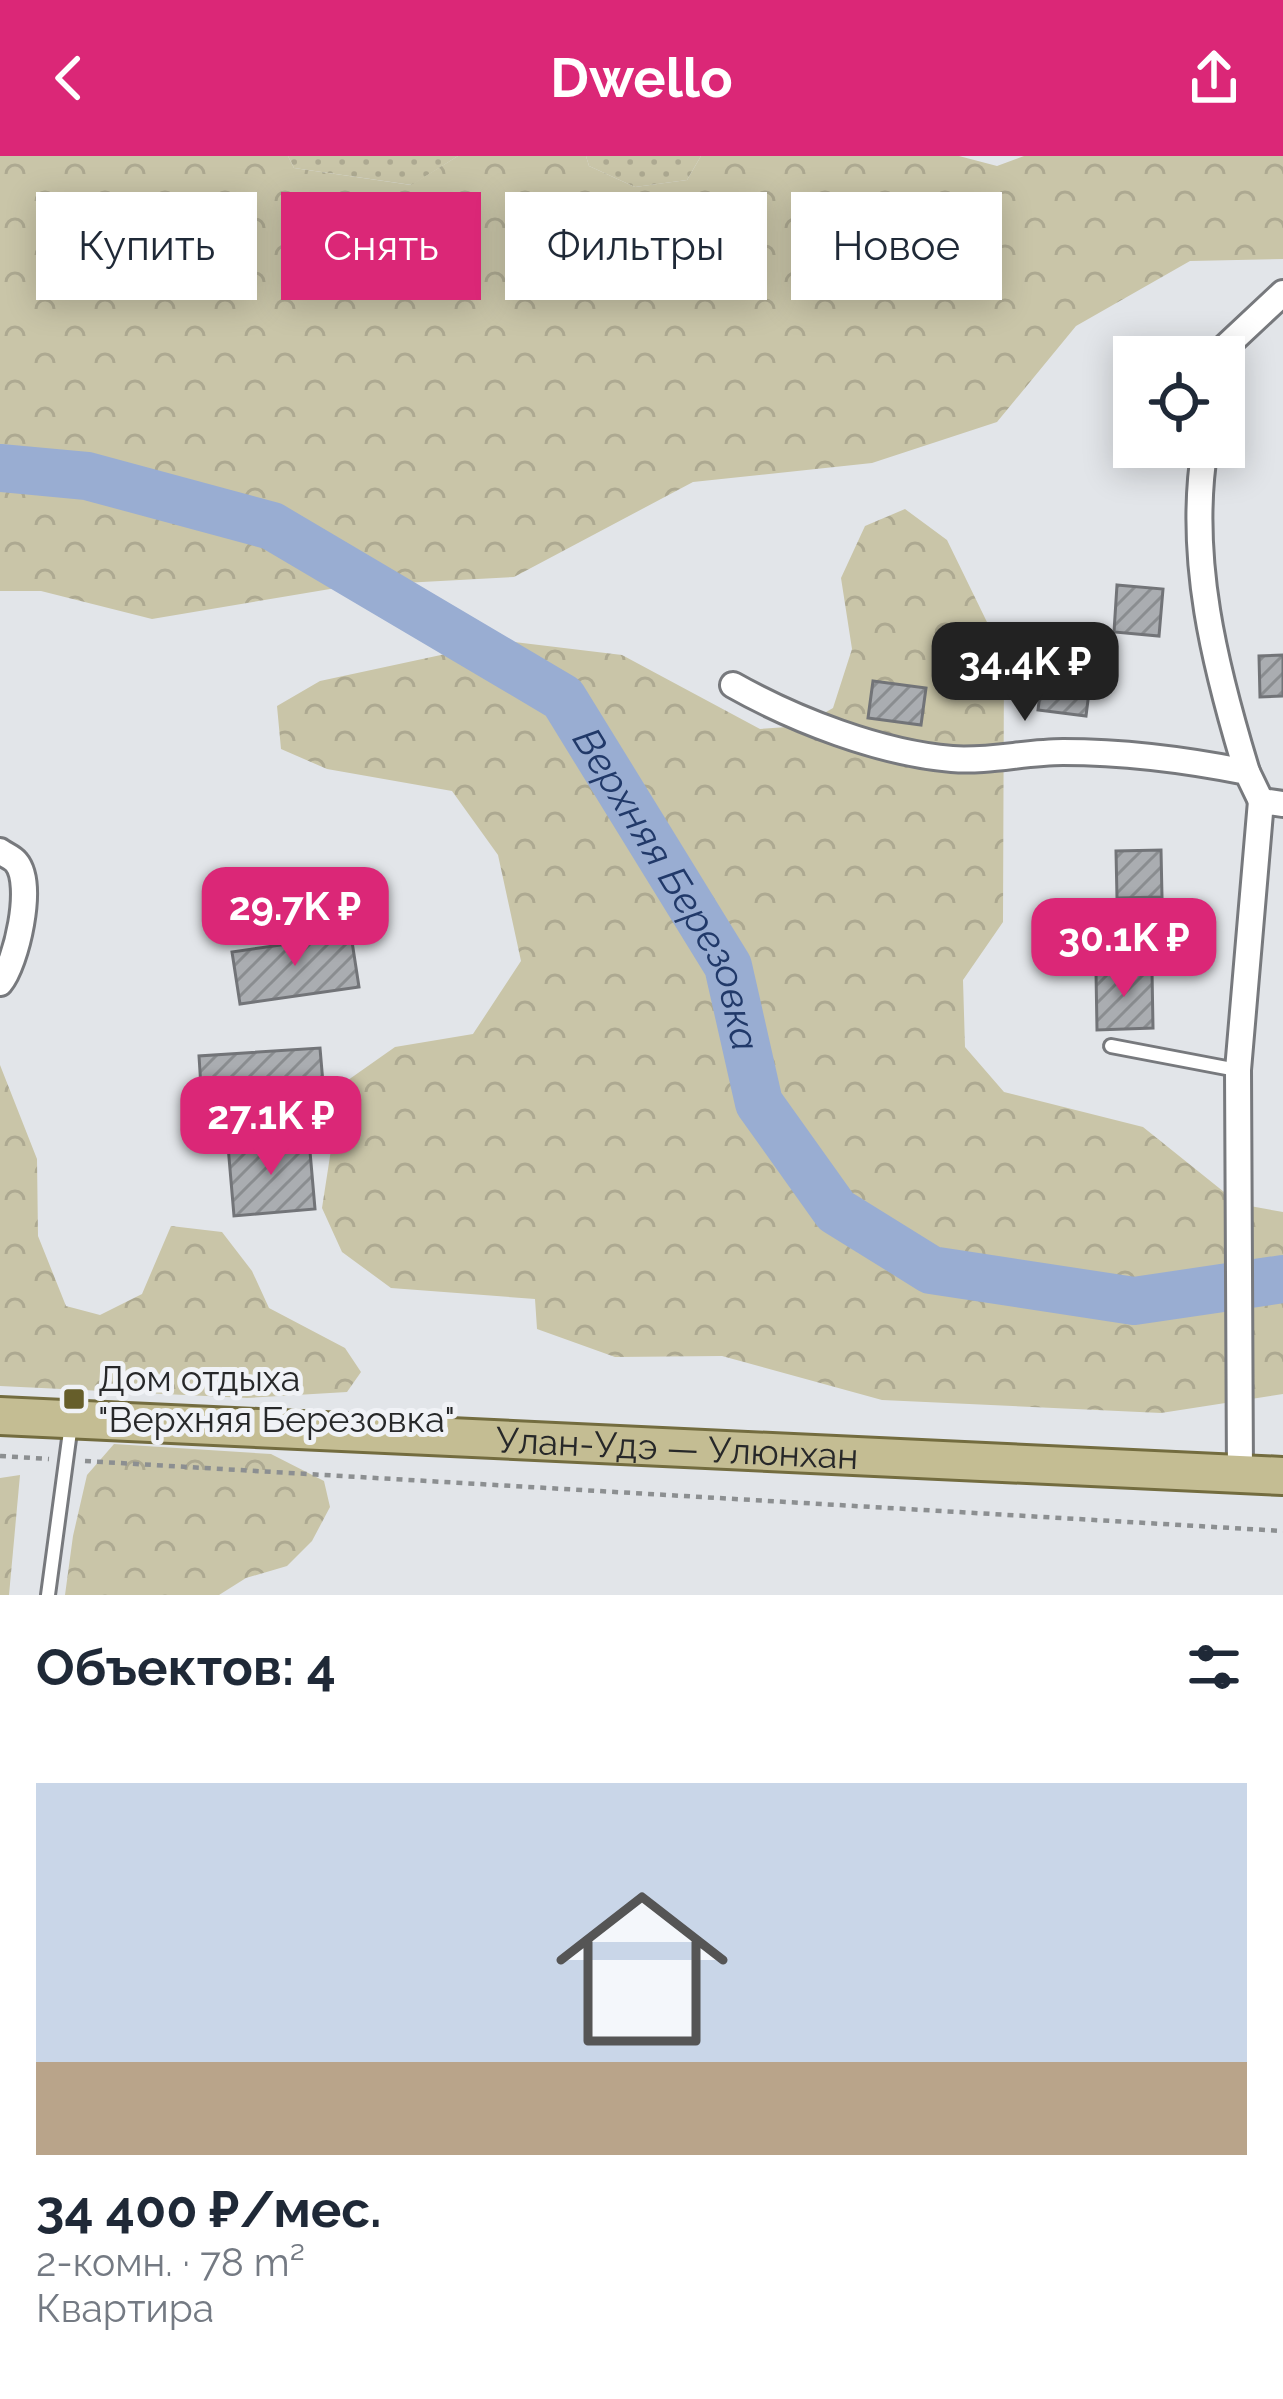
<!DOCTYPE html>
<html lang="ru">
<head>
<meta charset="utf-8">
<style>
  body { margin:0; font-family:Raleway,sans-serif; background:#f2f2f3; color:#1f2937; height:100vh; display:flex; flex-direction:column; font-size:45px; white-space:nowrap }
  * { box-sizing:border-box; margin:0 }
  p { font-size:39px; color:#747a83 }
  .icon { flex:none; width:66px; height:66px; fill:none; stroke:currentColor; stroke-width:2; stroke-linecap:round; stroke-linejoin:round }
  .map { position:relative; height:1439px; overflow:hidden }
  .details { display:flex; flex-direction:column; background:#fff; flex:1 }
  .details>* { flex:none }
  .banner { position:absolute; left:36px; top:36px; width:1212px; height:108px; display:flex; gap:24px }
  .fabs { position:absolute; left:1113px; top:180px; display:grid; gap:24px }
  .fabs a { display:grid; place-items:center; width:132px; height:132px; border-radius:0px; background:#fff; box-shadow:0 6px 30px #0003; font-size:60px }
  .price { position:absolute; translate:-50% -102px; padding:0 27px; border-radius:24px; background:#db2777; color:#fff; font-size:39px; line-height:78px; filter:drop-shadow(0 3px 6px #0008) }
  .price::after { content:''; position:absolute; left:50%; top:72px; width:36px; height:27px; margin-left:-18px; background:inherit; clip-path:polygon(0 0,100% 0,50% 100%) }
  .price.selected { background:#222; color:#fff }
  ul { padding:0; list-style:none }
  li { display:grid; align-content:center; gap:24px; height:636px; padding:0 36px }
  li span { display:grid; place-items:center; height:372px; border-radius:0px; color:#555 }
  li>.icon { margin-inline-start:auto }
  span .icon { width:216px; height:216px; fill:#fffc; stroke-width:1 }
  li b { font-size:51px }
  h2 { display:flex; justify-content:space-between; align-items:center; height:144px; padding:0 36px; font-size:51px }
  .chip { padding:0 42px; border-radius:0px; background:#fff; box-shadow:0 6px 30px #0003; font-size:42px; line-height:108px }
  .chip.selected { background:#db2777; color:#fff }
  header { display:flex; justify-content:space-between; align-items:center; height:156px; padding:0 36px; background:#db2777; color:#fff; font-size:54px; font-weight:700 }
  .map>svg:first-child { display:block }
  .grass { fill:url(#grass-dots) }
  .forest { fill:url(#forest-crowns) }
  .lines { fill:none; stroke-linecap:round; stroke-linejoin:round }
  .river { stroke:#99add2; stroke-width:48 }
  .building { fill:url(#building-hatch); stroke:#727478; stroke-width:3 }
  .lane-casing { stroke:#77797d; stroke-width:18 }
  .street-casing { stroke:#77797d; stroke-width:30 }
  .primary-casing { stroke:#736c3f; stroke-width:42 }
  .path { stroke:#8c8f91; stroke-width:4.5; stroke-dasharray:6 6; stroke-linecap:butt }
  .lane { stroke:#fff; stroke-width:12 }
  .street { stroke:#fff; stroke-width:24 }
  .primary { stroke:#c4bd93; stroke-width:36 }
  .poi-dot { fill:#665e2a; stroke:#f0f2f6; stroke-width:4.5 }
  .labels { text-anchor:middle; dominant-baseline:central; stroke-width:10; stroke-linejoin:round; paint-order:stroke }
  .poi-label { font-size:36px; fill:#272829; stroke:#f0f2f6; text-anchor:start }
  .street-label { font-size:36px; fill:#272829; stroke:#f0f2f6 }
  .water-label { font-size:39px; font-style:italic; fill:#213969; stroke:#f0f2f6 }
</style>
</head>
<body>
<header><svg class="icon" aria-label="back" viewBox="0 0 24 24"><path d="M15 5l-7 7 7 7"/></svg>Dwello<svg class="icon" aria-label="share" viewBox="0 0 24 24"><path d="M12 15V3M7 8l5-5 5 5M5 13v7h14v-7"/></svg></header>
<div class="map">
<svg width="1283" height="1439" viewBox="0 0 1283 1439">
  <defs>
    <pattern id="grass-dots" width="8" height="8" patternUnits="userSpaceOnUse" patternTransform="scale(3)"><rect width="8" height="8" fill="#c9c5a8"/><path d="M2 2h.1M6 6h.1" fill="none" stroke="#ada991" stroke-width="1.8" stroke-linecap="round"/></pattern>
    <pattern id="forest-crowns" width="20" height="18" patternUnits="userSpaceOnUse" patternTransform="scale(3)"><rect width="20" height="18" fill="#c9c5a8"/><path d="M2 6a3 3 0 1 1 6 0M12 15a3 3 0 1 1 6 0" fill="none" stroke="#ada991"/></pattern>
    <pattern id="building-hatch" width="6" height="6" patternUnits="userSpaceOnUse" patternTransform="scale(3)"><rect width="6" height="6" fill="#aaadb1"/><path d="M-1 1l2-2M0 6l6-6M5 7l2-2" fill="none" stroke="#8a8d90"/></pattern>
  </defs>
  <rect width="100%" height="100%" fill="#e2e5e9"/>
  <g class="grass">
    <path d="M288 0H458L412 29 294 12Z"/>
    <path d="M586 0H701L687 24 635 31 589 10Z"/>
  </g>
  <g class="forest">
    <path d="M0 0H288L294 12 411 29 458 0H586L589 10 635 31 687 24 701 0H959L997 10 1024 0H1283V103L1190 105 1076 170 997 266 872 307 693 326 514 421 348 430 152 463 41 435H0Z"/>
    <path d="M905 353 947 384 1004 501 1003 766 963 824 965 891 1004 936 1143 971 1239 1048 1283 1056V1238L1161 1257 882 1244 722 1200 615 1201 537 1173 535 1143 391 1132 342 1096 322 1052 341 929 395 891 473 878 521 805 498 699 452 635 327 613 281 593 277 550 320 525 506 485 622 499 760 573 802 570 833 552 852 493 841 422 865 370Z"/>
    <path d="M0 909 37 1003 38 1080 66 1150 100 1159 142 1138 171 1070 222 1076 252 1115 269 1152 345 1192 361 1216 347 1236 247 1242 0 1230Z"/>
    <path d="M114 1288 271 1298 324 1325 330 1351 312 1385 287 1410 246 1422 219 1439H65L73 1380 87 1319Z"/>
    <path d="M20 1319 9 1439H0V1322Z"/>
  </g>
  <g class="lines">
    <path class="river" id="s1" d="M0 312 87 320 272 370 563 542 728 810 759 947 836 1055 931 1114 1134 1145 1283 1123"/>
  </g>
  <g class="building">
    <path d="M1117 429 1163 433 1159 480 1114 476Z"/>
    <path d="M1045 498 1093 504 1086 560 1038 554Z"/>
    <path d="M1283 499V540L1260 541 1259 500Z"/>
    <path d="M873 525 926 532 921 569 868 562Z"/>
    <path d="M1161 694 1162 741 1117 742 1116 695Z"/>
    <path d="M351 779 359 831 240 848 232 796Z"/>
    <path d="M1152 815 1153 872 1097 874 1096 816Z"/>
    <path d="M320 892 324 939 202 947 199 900Z"/>
    <path d="M309 984 315 1053 234 1060 228 990Z"/>
  </g>
  <g class="lines">
    <defs>
      <g id="lane">
        <path d="M1111 890 1237 914"/>
        <path d="M48 1439 71 1268"/>
      </g>
      <g id="street">
        <path d="M1220 201 1221 195 1283 137"/>
        <path d="M1205 291C1187 401 1215 511 1247 616"/>
        <path d="M733 529C795 564 880 597 952 603 988 606 1026 596 1063 596 1124 596 1187 604 1247 616L1261 645"/>
        <path d="M0 695C5 699 12 701 16 706 35 728 16 808 0 827"/>
        <path d="M1240 1318 1238 914 1261 645 1283 648"/>
      </g>
      <g id="primary">
        <path id="s2" d="M0 1260 1283 1320"/>
      </g>
    </defs>
    <use href="#lane" class="lane-casing"/>
    <use href="#street" class="street-casing"/>
    <use href="#primary" class="primary-casing"/>
    <g class="path">
      <path d="M0 1300 49 1303"/>
      <path d="M85 1305 1283 1375"/>
    </g>
    <use href="#lane" class="lane"/>
    <use href="#street" class="street"/>
    <use href="#primary" class="primary"/>
  </g>
  <rect class="poi-dot" x="62" y="1231" width="24" height="24" rx="6"/>
  <g class="labels">
    <g class="poi-label">
      <text x="98" y="1222">Дом отдыха<tspan x="98" dy="41">"Верхняя Березовка"</tspan></text>
    </g>
    <g class="street-label">
      <text stroke="none"><textPath href="#s2" startOffset="678">Улан-Удэ — Улюнхан</textPath></text>
    </g>
    <g class="water-label">
      <text stroke="none"><textPath href="#s1" startOffset="837">Верхняя Березовка</textPath></text>
    </g>
  </g>
</svg>
<div class="fabs">
<a><svg class="icon" aria-label="locate" viewBox="0 0 24 24"><circle cx="12" cy="12" r="6"/><path d="M12 2v4M12 18v4M2 12h4M18 12h4"/></svg></a>
</div>
<b class="price selected" style="left:1025px;top:568px">34.4K ₽</b>
<b class="price" style="left:295px;top:813px">29.7K ₽</b>
<b class="price" style="left:1124px;top:844px">30.1K ₽</b>
<b class="price" style="left:271px;top:1022px">27.1K ₽</b>
<div class="banner">
<a class="chip">Купить</a>
<a class="chip selected">Снять</a>
<a class="chip">Фильтры</a>
<a class="chip">Новое</a>
</div>
</div>
<section class="details">
<h2>Объектов: 4<svg class="icon" aria-label="filters" viewBox="0 0 24 24"><path d="M4 7h16M4 17h16"/><circle cx="9" cy="7" r="2"/><circle cx="15" cy="17" r="2"/></svg></h2>
<ul>
<li><span style="background:linear-gradient(#c9d6e8 75%,#b9a48a 0)"><svg class="icon" aria-label="home" viewBox="0 0 24 24"><path d="M3 11l9-7 9 7M6 9v11h12V9"/></svg></span><div><b>34 400 ₽/мес.</b><p>2-комн. · 78 m²</p><p>Квартира</p></div></li>
</ul>
</section>
</body>
</html>
